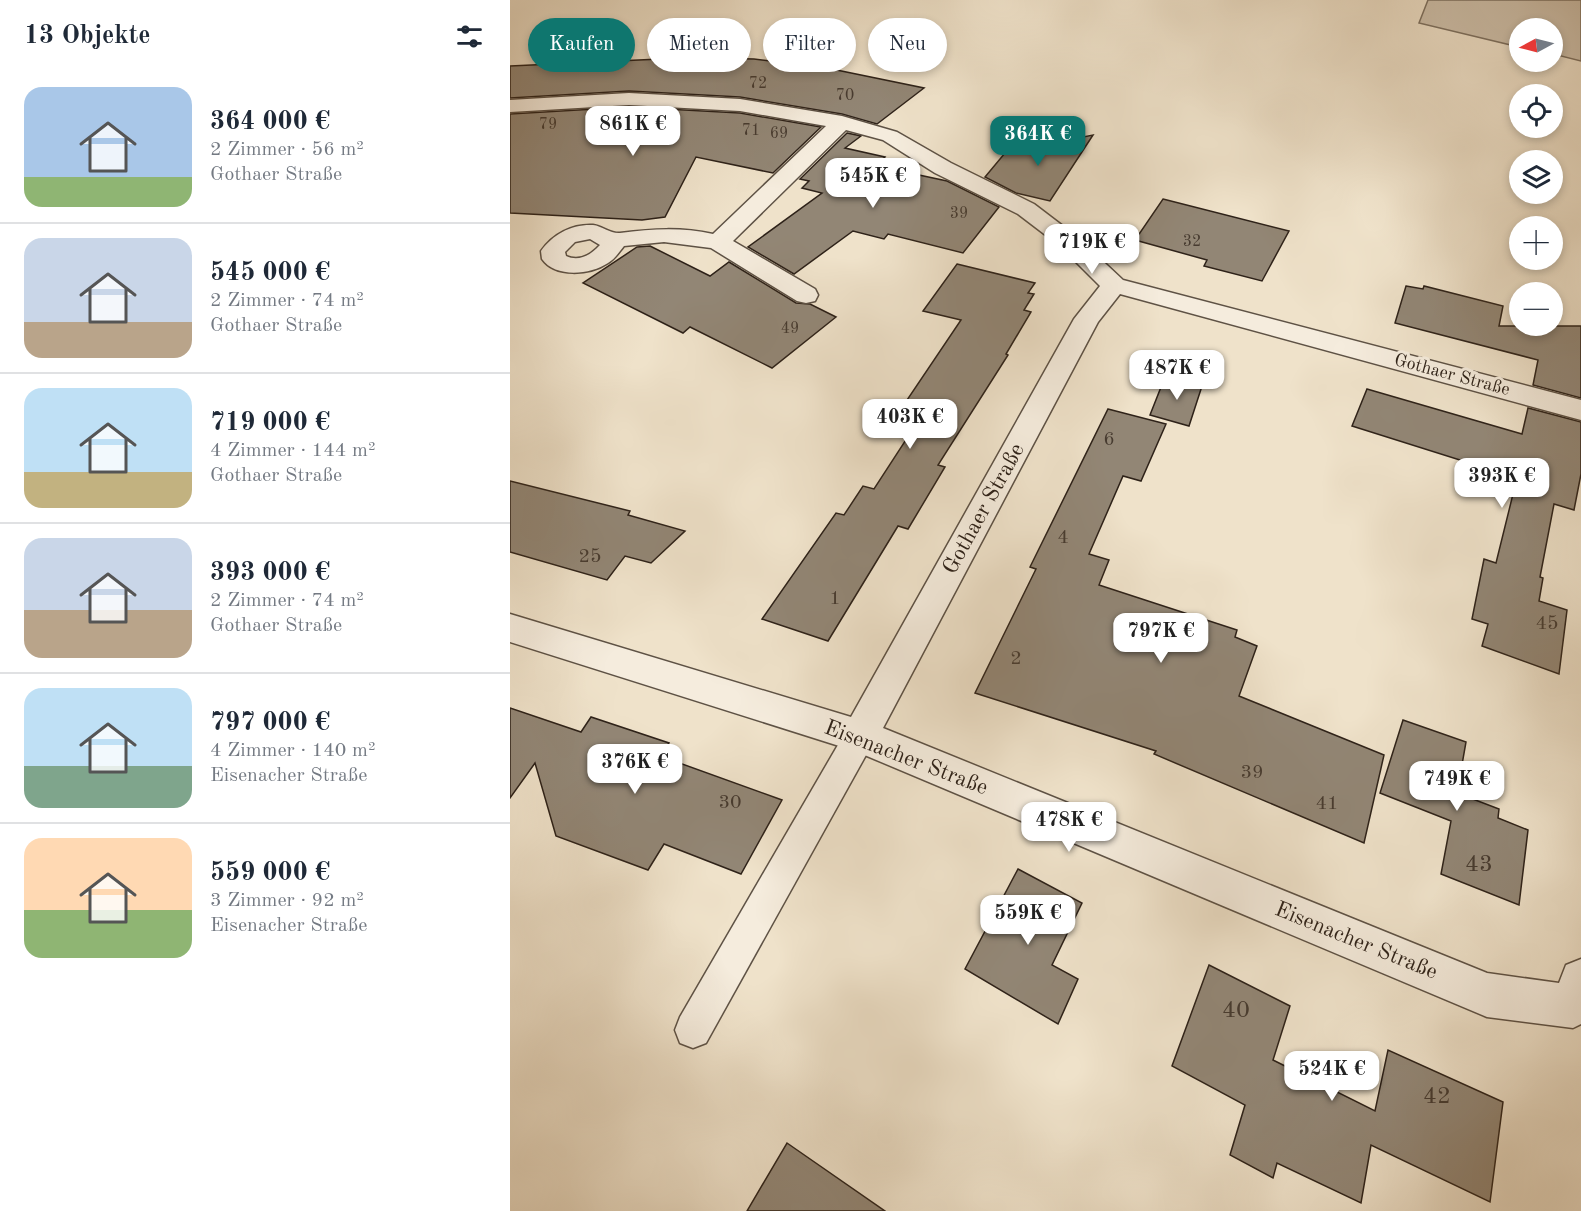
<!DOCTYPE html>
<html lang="de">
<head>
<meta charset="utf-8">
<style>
  body { margin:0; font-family:"Old Standard TT",serif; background:#f6f6f7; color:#1f2937; height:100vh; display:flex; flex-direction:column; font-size:22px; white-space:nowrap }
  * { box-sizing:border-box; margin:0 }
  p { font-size:20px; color:#747a83 }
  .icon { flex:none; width:33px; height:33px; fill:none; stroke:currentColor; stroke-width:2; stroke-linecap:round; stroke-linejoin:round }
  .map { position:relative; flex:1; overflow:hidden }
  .details { display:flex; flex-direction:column; background:#fff; width:510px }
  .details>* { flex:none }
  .guide { position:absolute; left:18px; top:18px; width:570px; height:54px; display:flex; gap:12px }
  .needle { width:39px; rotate:263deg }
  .fabs { position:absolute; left:999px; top:18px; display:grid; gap:12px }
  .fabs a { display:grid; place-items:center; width:54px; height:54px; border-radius:50%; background:#fff; box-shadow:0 3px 9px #0003; font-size:30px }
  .price { position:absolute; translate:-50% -51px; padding:0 14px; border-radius:12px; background:#fff; color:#222; font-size:20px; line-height:39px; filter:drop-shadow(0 2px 3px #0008) }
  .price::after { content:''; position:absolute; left:50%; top:36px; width:18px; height:14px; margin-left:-9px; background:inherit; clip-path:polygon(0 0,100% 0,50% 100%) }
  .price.selected { background:#0f766e; color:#fff }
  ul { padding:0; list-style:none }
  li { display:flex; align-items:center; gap:18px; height:150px; padding:0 24px }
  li+li { border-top:2px solid #e0e1e3 }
  li span { display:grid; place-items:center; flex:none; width:168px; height:120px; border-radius:18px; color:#555 }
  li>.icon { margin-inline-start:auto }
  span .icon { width:72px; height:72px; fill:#fffc; stroke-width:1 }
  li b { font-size:26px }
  h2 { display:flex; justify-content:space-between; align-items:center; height:72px; padding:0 24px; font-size:26px }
  .pill { padding:0 21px; border-radius:27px; background:#fff; box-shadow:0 3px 9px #0003; font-size:21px; line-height:54px }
  .pill.selected { background:#0f766e; color:#fff }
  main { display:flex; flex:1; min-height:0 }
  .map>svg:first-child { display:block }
  .green { fill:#cec1ac; stroke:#7e7262; stroke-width:1.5 }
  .building { fill:#928675; stroke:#2e2219; stroke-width:1.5 }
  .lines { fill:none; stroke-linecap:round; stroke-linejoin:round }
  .service-casing { stroke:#5e5245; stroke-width:3 }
  .minor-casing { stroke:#5e5245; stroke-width:3 }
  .service { fill:#f5ecdd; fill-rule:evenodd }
  .minor { fill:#f5ecdd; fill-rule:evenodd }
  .labels { text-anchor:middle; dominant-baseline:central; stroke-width:6; stroke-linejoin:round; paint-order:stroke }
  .far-number-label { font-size:16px; fill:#473b30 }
  .far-street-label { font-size:18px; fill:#2e2219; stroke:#f5ecdd }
  .number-label { font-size:20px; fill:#473b30 }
  .street-label { font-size:22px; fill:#2e2219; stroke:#f5ecdd }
  .near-number-label { font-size:24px; fill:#473b30 }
</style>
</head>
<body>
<main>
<section class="details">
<h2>13 Objekte<svg class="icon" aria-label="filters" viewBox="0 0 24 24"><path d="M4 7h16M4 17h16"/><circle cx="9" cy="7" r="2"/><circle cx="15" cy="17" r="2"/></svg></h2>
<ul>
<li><span style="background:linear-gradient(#a9c7e8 75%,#8fb573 0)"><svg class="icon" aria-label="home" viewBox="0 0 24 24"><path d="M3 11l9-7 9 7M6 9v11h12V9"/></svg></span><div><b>364 000 €</b><p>2 Zimmer · 56 m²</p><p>Gothaer Straße</p></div></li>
<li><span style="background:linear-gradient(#c9d6e8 70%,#b9a48a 0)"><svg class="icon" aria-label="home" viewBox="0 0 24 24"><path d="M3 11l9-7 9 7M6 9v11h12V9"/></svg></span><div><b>545 000 €</b><p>2 Zimmer · 74 m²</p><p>Gothaer Straße</p></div></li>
<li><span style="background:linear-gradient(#bfe0f5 70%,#c2b280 0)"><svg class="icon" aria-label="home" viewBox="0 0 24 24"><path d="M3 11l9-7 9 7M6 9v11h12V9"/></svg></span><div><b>719 000 €</b><p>4 Zimmer · 144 m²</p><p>Gothaer Straße</p></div></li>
<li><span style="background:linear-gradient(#c9d6e8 60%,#b9a48a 0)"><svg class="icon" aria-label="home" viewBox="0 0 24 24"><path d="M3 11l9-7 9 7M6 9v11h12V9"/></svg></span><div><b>393 000 €</b><p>2 Zimmer · 74 m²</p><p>Gothaer Straße</p></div></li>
<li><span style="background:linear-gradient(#bfe0f5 65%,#7fa58c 0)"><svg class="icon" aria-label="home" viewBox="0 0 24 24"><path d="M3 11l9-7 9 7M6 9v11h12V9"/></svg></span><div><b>797 000 €</b><p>4 Zimmer · 140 m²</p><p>Eisenacher Straße</p></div></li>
<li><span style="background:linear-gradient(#ffd9b3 60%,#8fb573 0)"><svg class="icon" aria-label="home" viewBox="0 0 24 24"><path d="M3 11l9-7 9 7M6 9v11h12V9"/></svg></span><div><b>559 000 €</b><p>3 Zimmer · 92 m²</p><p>Eisenacher Straße</p></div></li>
</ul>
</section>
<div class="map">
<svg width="1071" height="1211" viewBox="0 0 1071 1211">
  <rect width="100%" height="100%" fill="#efe2ca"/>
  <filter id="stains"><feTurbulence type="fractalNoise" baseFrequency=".00333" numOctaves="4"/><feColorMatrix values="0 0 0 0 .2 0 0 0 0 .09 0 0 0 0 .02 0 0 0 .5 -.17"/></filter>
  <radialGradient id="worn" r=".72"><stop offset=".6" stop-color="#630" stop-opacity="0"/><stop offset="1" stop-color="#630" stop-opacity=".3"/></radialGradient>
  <path class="green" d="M918 0H1071V61L1043 54 1042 28H1010L1009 47 909 23Z"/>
  <g class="building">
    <path d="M151 57 244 59 312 67 414 88 367 124 332 114 230 97 119 91 0 98V66L150 59Z"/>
    <path d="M119 107 230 113 311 127 263 173 186 157 155 217 132 220 0 213V114Z"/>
    <path d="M337 133 351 136 335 148 375 157 367 166 437 181 489 207 453 253 378 234 374 239 343 231 284 274 238 247 312 193 292 188 299 181 290 179Z"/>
    <path d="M583 135 540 201 506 193 475 177 500 147 513 149 517 144 528 146Z"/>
    <path d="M653 199 779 231 752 281 694 266 697 260 625 240Z"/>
    <path d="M140 246 200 276 219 262 286 303 300 304 326 317 262 368 180 327 173 333 73 283 127 247Z"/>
    <path d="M447 264 525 283 518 293 524 294 514 310 521 312 496 354 498 355 428 465 435 467 398 529 388 526 318 641 252 619 326 513 334 515 353 486 364 489 418 406 397 400 451 320 413 311Z"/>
    <path d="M896 286 913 289 914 286 993 306 989 326H1071V398L1023 385 1028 360 885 323Z"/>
    <path d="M655 377 692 386 679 426 640 415Z"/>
    <path d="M857 389 1012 434 1018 408 1071 422V474L1064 510 1044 504 1030 577 1033 578 1029 601 1057 610 1049 674 972 646 978 624 962 619 974 559 986 563 1004 490 947 472 950 460 842 426Z"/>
    <path d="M598 409 656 424 631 481 613 476 579 554 599 560 589 585 727 630 725 637 747 646 729 696 874 755 854 843 644 754 646 751 465 693 526 569 520 567Z"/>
    <path d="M0 481 120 511 118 515 175 531 141 563 115 556 97 580 0 552Z"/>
    <path d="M0 708 71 732 81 717 159 743 150 756 272 800 231 874 154 844 138 870 46 836 25 763 0 798Z"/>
    <path d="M893 720 956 742 947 793 989 809 988 818 1018 830 1009 905 931 874 941 821 870 793Z"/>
    <path d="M508 869 572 903 542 965 568 979 548 1024 455 969Z"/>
    <path d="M699 965 780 1006 763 1060 865 1111 878 1050 993 1102 980 1202 861 1145 851 1203 767 1163 763 1178 720 1155 735 1105 662 1066Z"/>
    <path d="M277 1143 375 1211H237Z"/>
  </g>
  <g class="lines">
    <defs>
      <path id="service" d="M350 722 361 726 365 736 361 746 196 1043 183 1048 170 1043 165 1030 170 1017 339 726Z"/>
      <path id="minor" d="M119 93 230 99 332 116 387 132 441 163 524 204 566 236 613 280 1071 400V420L610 294 588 322 373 728 977 973 1049 983 1056 965 1071 959V1024L1063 1028 977 1017 345 751 0 642V614L341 717 564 319 590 286 550 246 508 214 425 173 373 140 336 130 223 241 305 289 308 295 305 301 296 303 287 301 201 248 154 242 114 246C109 252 105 259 98 263 80 275 45 278 32 259L31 251C43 234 62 224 83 225 92 226 101 234 110 233 142 229 171 227 203 234L316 126 230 111 119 105 0 112V100ZM80 239 90 245C81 255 69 262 56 256L55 252 65 242Z"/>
    </defs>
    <use href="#service" class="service-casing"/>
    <use href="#minor" class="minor-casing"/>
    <use href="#service" class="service"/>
    <use href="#minor" class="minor"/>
  </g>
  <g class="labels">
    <g class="far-number-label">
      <text x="248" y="84">72</text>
      <text x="335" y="96">70</text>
      <text x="38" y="125">79</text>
      <text x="241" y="131">71</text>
      <text x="269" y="134">69</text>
      <text x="449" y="214">39</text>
      <text x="682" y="242">32</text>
      <text x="280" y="329">49</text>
    </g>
    <g class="far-street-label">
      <text transform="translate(942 375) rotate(15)">Gothaer Straße</text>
    </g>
    <g class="number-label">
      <text x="599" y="440">6</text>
      <text x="553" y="538">4</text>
      <text x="80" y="557">25</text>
      <text x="325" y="599">1</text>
      <text x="1037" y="624">45</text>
      <text x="506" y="659">2</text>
      <text x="742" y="773">39</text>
      <text x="220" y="803">30</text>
      <text x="817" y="804">41</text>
    </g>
    <g class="street-label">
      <text transform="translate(474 509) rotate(-61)">Gothaer Straße</text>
      <text transform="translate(396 758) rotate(21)">Eisenacher Straße</text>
      <text transform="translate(846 941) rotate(22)">Eisenacher Straße</text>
    </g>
    <g class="near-number-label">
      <text x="969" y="865">43</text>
      <text x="726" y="1011">40</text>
      <text x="927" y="1097">42</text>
    </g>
  </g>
  <rect width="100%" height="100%" filter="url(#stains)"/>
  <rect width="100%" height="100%" fill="url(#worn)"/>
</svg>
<div class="fabs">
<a><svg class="needle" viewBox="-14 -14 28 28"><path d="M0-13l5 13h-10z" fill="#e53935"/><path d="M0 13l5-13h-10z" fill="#747a83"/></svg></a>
<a><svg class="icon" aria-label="locate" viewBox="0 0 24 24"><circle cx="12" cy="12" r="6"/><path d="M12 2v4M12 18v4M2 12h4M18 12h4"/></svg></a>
<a><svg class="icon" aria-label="layers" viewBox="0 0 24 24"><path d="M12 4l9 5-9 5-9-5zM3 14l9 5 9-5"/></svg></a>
<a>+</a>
<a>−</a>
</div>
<b class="price" style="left:123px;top:157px">861K €</b>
<b class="price selected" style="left:528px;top:167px">364K €</b>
<b class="price" style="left:363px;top:209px">545K €</b>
<b class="price" style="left:582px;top:275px">719K €</b>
<b class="price" style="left:667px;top:401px">487K €</b>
<b class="price" style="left:400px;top:450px">403K €</b>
<b class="price" style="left:992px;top:509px">393K €</b>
<b class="price" style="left:651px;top:664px">797K €</b>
<b class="price" style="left:125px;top:795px">376K €</b>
<b class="price" style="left:947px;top:812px">749K €</b>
<b class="price" style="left:559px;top:853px">478K €</b>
<b class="price" style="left:518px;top:946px">559K €</b>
<b class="price" style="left:822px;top:1102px">524K €</b>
<div class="guide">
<a class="pill selected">Kaufen</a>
<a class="pill">Mieten</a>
<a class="pill">Filter</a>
<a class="pill">Neu</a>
</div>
</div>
</main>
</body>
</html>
